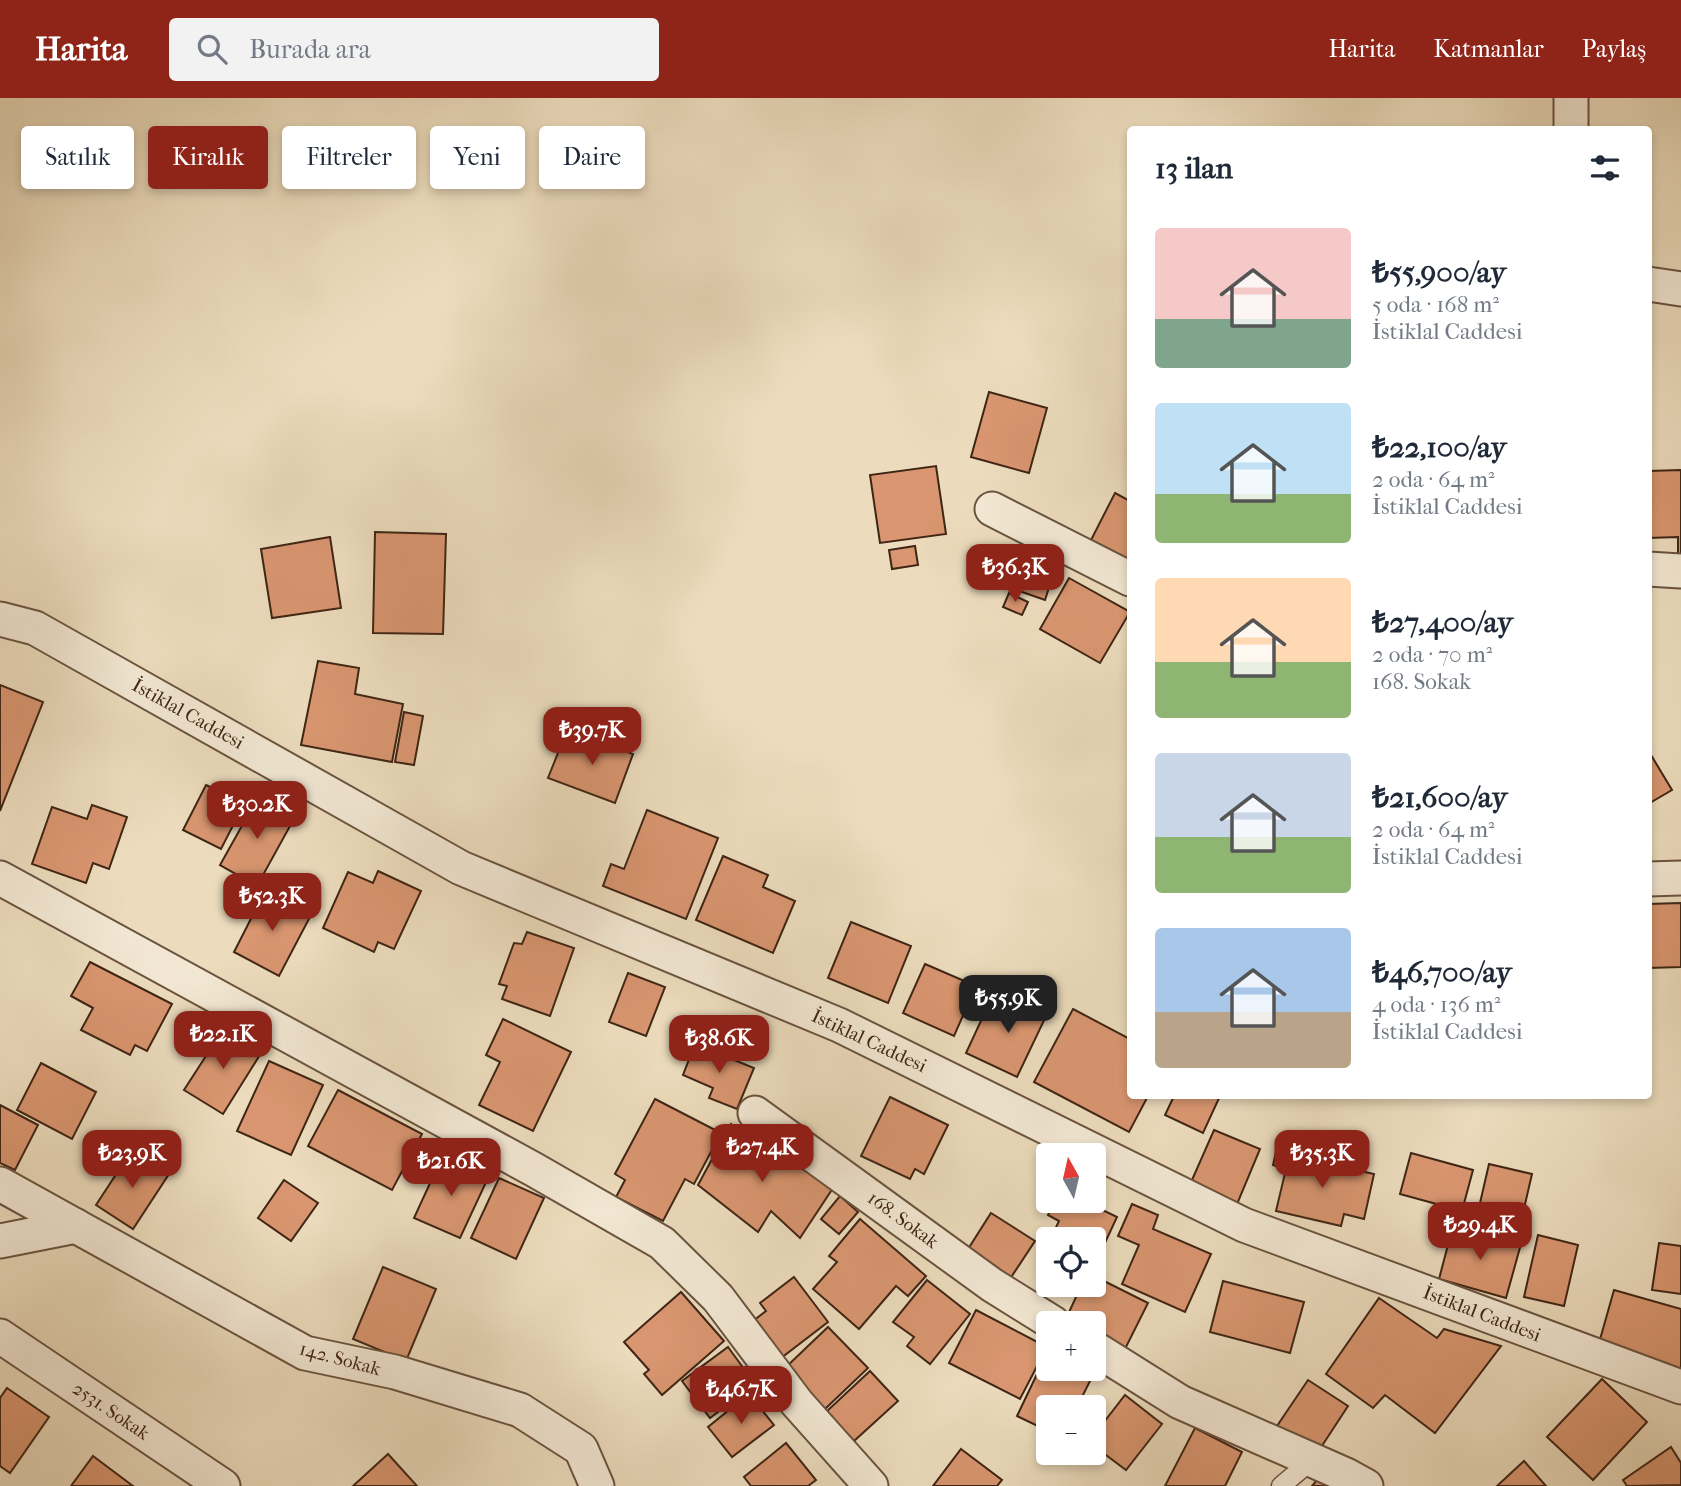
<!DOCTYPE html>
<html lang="tr">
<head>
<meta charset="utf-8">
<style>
  body { margin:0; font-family:"IM FELL French Canon",serif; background:#f2f2f3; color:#1f2937; height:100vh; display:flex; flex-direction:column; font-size:26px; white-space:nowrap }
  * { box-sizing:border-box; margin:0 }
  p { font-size:23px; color:#747a83 }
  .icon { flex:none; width:38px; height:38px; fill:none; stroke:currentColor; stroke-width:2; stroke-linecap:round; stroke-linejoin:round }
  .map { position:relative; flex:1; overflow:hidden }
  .drawer { position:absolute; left:1127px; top:28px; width:525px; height:973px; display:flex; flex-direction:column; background:#fff; border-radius:7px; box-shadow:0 4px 10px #0003 }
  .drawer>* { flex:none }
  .banner { position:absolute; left:21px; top:28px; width:665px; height:63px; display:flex; gap:14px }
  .needle { width:46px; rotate:352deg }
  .buttons { position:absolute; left:1036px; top:1045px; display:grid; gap:14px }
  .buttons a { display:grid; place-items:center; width:70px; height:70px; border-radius:7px; background:#fff; box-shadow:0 4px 10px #0003; font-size:35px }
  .price { position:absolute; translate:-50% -60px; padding:0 16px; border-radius:14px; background:#8f2418; color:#fff; font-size:23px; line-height:46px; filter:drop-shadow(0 2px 4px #0008) }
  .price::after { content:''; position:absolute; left:50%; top:42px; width:21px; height:16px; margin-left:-10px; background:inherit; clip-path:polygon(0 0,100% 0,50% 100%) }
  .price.current { background:#222; color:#fff }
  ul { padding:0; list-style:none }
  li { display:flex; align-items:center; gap:21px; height:175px; padding:0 28px }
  li span { display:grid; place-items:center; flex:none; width:196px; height:140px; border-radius:7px; color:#555 }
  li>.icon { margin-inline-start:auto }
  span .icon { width:84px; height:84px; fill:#fffc; stroke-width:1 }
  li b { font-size:30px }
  h2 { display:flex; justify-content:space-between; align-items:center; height:84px; padding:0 28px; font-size:30px }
  .pill { padding:0 24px; border-radius:7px; background:#fff; box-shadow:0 4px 10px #0003; font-size:24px; line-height:63px }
  .pill.current { background:#8f2418; color:#fff }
  header { display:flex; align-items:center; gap:42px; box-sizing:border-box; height:98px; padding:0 35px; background:#8f2418; color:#fff }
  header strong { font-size:33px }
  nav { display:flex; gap:38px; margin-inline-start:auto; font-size:24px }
  .search { width:490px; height:63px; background:#f2f2f3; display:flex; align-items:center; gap:18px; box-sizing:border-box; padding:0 24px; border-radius:7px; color:#747a83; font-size:26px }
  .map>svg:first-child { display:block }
  .building { fill:#d99670; stroke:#3f2515; stroke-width:2 }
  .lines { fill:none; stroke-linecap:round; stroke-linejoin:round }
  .service-casing { stroke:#6a533f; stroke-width:21 }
  .minor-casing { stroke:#6a533f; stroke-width:37 }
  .service { stroke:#f3e8d4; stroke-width:18 }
  .minor { stroke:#f3e8d4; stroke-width:33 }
  .labels { text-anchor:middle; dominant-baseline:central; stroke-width:5; stroke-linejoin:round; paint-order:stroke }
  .street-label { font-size:19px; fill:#3f2515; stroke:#f3e8d4 }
</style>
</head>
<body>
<header>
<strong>Harita</strong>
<div class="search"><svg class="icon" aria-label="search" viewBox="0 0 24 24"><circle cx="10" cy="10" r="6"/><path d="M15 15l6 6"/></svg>Burada ara</div>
<nav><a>Harita</a><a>Katmanlar</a><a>Paylaş</a></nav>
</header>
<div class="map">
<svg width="1681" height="1388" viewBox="0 0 1681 1388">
  <rect width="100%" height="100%" fill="#ecdcbd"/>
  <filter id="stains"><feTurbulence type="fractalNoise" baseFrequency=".00286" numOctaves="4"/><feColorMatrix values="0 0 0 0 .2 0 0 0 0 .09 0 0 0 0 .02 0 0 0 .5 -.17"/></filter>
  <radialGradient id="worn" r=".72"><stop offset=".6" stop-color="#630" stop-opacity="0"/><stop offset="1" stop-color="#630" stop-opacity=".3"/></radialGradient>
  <g class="building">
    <path d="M989 294 1047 310 1029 375 971 359Z"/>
    <path d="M936 368 946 436 880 445 870 377Z"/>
    <path d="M1681 372V457H1678V439L1648 440V373Z"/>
    <path d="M1115 395 1130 403V462L1091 442Z"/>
    <path d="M375 434 446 436 443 536 373 535Z"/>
    <path d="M330 439 341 510 272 520 261 451Z"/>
    <path d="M915 448 918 467 892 471 889 452Z"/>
    <path d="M1011 450 1057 465 1045 502 999 486Z"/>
    <path d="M992 460 1004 466 997 480 986 474Z"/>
    <path d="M1069 480 1130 514 1100 565 1040 531Z"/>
    <path d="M1009 495 1028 504 1022 517 1003 509Z"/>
    <path d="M318 563 359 570 355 596 403 606 392 664 301 647Z"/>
    <path d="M0 587 43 604 0 713Z"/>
    <path d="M404 614 423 618 414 667 395 664Z"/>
    <path d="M578 635 633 656 615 705 548 680 562 645 574 649Z"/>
    <path d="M1648 652 1672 692 1648 706Z"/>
    <path d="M206 687 244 706 221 751 183 732Z"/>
    <path d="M258 699 295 719 257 788 220 767Z"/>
    <path d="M92 707 127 719 109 771 93 765 86 785 32 766 52 709 87 721Z"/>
    <path d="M647 712 718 740 686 821 603 788 611 766 624 771Z"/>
    <path d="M723 758 768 777 763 789 795 803 773 855 696 822Z"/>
    <path d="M378 773 421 793 394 851 378 844 374 854 323 830 348 774 373 785Z"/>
    <path d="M265 793 311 817 279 878 234 854Z"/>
    <path d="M1681 805V869L1648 870V806Z"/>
    <path d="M851 824 911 848 888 905 828 880Z"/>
    <path d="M527 834 574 850 550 918 502 901 507 888 499 886 514 845 522 846Z"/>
    <path d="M90 864 172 906 147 953 135 947 130 957 81 932 93 910 71 898Z"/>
    <path d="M925 866 976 888 954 938 903 915Z"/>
    <path d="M628 875 665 889 646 938 609 924Z"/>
    <path d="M1007 895 1048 914 1017 979 966 955 986 912 996 917Z"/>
    <path d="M1073 911 1130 941V998H1148L1129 1034 1034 984Z"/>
    <path d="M192 914 213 924 198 951 177 940Z"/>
    <path d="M503 921 571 954 533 1033 479 1007 500 964 486 957Z"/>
    <path d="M224 930 263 952 223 1016 184 992Z"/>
    <path d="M695 946 754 970 737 1011 709 1000 713 990 683 977Z"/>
    <path d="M269 963 323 987 291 1057 237 1033Z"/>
    <path d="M41 965 96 994 72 1041 17 1012Z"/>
    <path d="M338 992 422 1036 392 1092 308 1048Z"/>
    <path d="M1174 998H1220L1203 1035 1165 1017Z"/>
    <path d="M890 999 948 1027 924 1076 915 1071 910 1081 861 1058Z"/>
    <path d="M655 1001 721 1035 694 1086 685 1081 663 1123 616 1099 625 1082 615 1076Z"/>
    <path d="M0 1007 38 1027 15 1072 0 1065Z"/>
    <path d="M731 1026 833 1090 800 1140 771 1113 758 1134 698 1087Z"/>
    <path d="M1214 1032 1260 1051 1235 1111 1188 1091Z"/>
    <path d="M132 1052 169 1076 133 1131 96 1107Z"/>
    <path d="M1276 1054 1374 1076 1364 1121 1344 1116 1341 1128 1276 1113 1286 1071 1273 1067Z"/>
    <path d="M1411 1055 1473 1072 1462 1113 1400 1096Z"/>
    <path d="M442 1059 488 1080 460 1140 414 1120Z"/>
    <path d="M1489 1066 1532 1076 1520 1128 1477 1118Z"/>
    <path d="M499 1080 544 1100 516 1161 471 1140Z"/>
    <path d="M284 1082 318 1105 291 1143 258 1120Z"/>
    <path d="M840 1098 858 1114 839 1136 821 1121Z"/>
    <path d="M1068 1102H1082L1117 1119 1097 1162 1094 1161V1141L1051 1140 1059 1123 1048 1117 1055 1103 1066 1108Z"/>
    <path d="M1132 1106 1158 1117 1153 1131 1211 1156 1185 1214 1122 1186 1139 1147 1118 1138Z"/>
    <path d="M991 1115 1035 1143 1006 1187 963 1159Z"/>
    <path d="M860 1121 926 1178 908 1198 896 1188 859 1231 813 1191 837 1164 829 1158Z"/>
    <path d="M1453 1128 1521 1146 1506 1200 1439 1181Z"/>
    <path d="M1538 1137 1578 1147 1564 1208 1524 1199Z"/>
    <path d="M1659 1145 1681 1148V1196L1652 1192Z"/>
    <path d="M383 1169 436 1191 406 1263 353 1241Z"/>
    <path d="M1094 1178 1148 1205 1123 1255 1094 1241V1225H1064L1082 1186H1094Z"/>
    <path d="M794 1179 828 1224 781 1260 753 1223 766 1213 760 1205Z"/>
    <path d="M927 1182 970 1216 930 1266 907 1248 914 1239 893 1224Z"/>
    <path d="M1223 1183 1304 1204 1290 1255 1210 1234Z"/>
    <path d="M1614 1192 1681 1211V1276L1597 1252Z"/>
    <path d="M681 1194 724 1243 662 1297 644 1276 649 1272 624 1244Z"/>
    <path d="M1379 1200 1437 1240 1444 1231 1501 1248 1435 1335 1385 1297 1373 1310 1326 1276Z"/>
    <path d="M976 1212 1047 1249 1020 1301 949 1265Z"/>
    <path d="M828 1229 868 1270 825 1311 785 1270Z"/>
    <path d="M728 1249 755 1286 710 1320 682 1283Z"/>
    <path d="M1048 1253V1270H1085L1094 1275 1077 1309H1048V1333L1017 1318Z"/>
    <path d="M870 1273 898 1303 854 1343 826 1314Z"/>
    <path d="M1602 1281 1647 1324 1593 1382 1547 1339Z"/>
    <path d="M1308 1282 1348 1308 1316 1357 1275 1331Z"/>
    <path d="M7 1290 49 1319 10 1375 0 1368V1300Z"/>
    <path d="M749 1296 774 1327 732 1359 708 1329Z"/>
    <path d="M1125 1297 1162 1326 1126 1372 1094 1348V1337Z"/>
    <path d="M1195 1330 1242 1354 1225 1388H1165Z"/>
    <path d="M786 1345 816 1382 808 1388H751L744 1379Z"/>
    <path d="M1671 1349 1681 1365V1387L1627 1388 1623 1382Z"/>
    <path d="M961 1351 1002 1382 997 1388H933Z"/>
    <path d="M388 1356 417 1388H353Z"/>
    <path d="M93 1358 133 1388H71Z"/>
    <path d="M1524 1363 1546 1388H1497Z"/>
    <path d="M1317 1382 1328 1388H1312Z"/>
  </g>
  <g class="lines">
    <defs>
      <path id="service" d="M1281 1388 1312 1362"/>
      <g id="minor">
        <path d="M1571 32V0"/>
        <path d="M1648 186 1681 191"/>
        <path d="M992 411 1130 481"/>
        <path d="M1648 471 1681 473"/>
        <path d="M0 521 35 530 461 770 839 927 1244 1127 1681 1289"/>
        <path d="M0 780 533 1071 662 1145 718 1200 797 1305 871 1388"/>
        <path d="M1648 781 1681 780"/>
        <path d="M755 1015 992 1187 1053 1225"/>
        <path d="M0 1086 305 1255 395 1274 520 1312 581 1351 597 1388"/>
        <path d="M0 1143 76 1128"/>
        <path d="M0 1238 223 1388"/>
        <path d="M1094 1250 1180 1304 1346 1377 1366 1388"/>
      </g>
    </defs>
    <use href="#service" class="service-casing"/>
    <use href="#minor" class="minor-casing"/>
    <use href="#service" class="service"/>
    <use href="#minor" class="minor"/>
  </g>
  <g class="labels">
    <g class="street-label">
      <text transform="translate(188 616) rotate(29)">İstiklal Caddesi</text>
      <text transform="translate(869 943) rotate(25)">İstiklal Caddesi</text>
      <text transform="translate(903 1122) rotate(36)">168. Sokak</text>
      <text transform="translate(1482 1216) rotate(21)">İstiklal Caddesi</text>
      <text transform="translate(340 1261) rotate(15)">142. Sokak</text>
      <text transform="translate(111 1313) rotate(34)">2531. Sokak</text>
    </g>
  </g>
  <rect width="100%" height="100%" filter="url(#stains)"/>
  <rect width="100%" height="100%" fill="url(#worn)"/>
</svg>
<div class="buttons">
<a><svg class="needle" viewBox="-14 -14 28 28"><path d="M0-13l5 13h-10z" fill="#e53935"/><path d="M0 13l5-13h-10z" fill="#747a83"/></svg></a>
<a><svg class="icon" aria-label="locate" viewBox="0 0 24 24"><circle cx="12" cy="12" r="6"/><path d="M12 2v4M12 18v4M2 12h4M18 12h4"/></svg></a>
<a>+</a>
<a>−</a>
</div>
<b class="price" style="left:1015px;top:506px">₺36.3K</b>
<b class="price" style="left:592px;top:669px">₺39.7K</b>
<b class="price" style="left:257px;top:743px">₺30.2K</b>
<b class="price" style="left:272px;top:835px">₺52.3K</b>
<b class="price current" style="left:1008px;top:937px">₺55.9K</b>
<b class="price" style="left:223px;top:973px">₺22.1K</b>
<b class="price" style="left:719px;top:977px">₺38.6K</b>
<b class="price" style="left:762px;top:1086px">₺27.4K</b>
<b class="price" style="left:132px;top:1092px">₺23.9K</b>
<b class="price" style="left:1322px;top:1092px">₺35.3K</b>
<b class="price" style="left:451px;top:1100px">₺21.6K</b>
<b class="price" style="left:1480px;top:1164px">₺29.4K</b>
<b class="price" style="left:741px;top:1328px">₺46.7K</b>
<div class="banner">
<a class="pill">Satılık</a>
<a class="pill current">Kiralık</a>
<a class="pill">Filtreler</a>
<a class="pill">Yeni</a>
<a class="pill">Daire</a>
</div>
<section class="drawer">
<h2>13 ilan<svg class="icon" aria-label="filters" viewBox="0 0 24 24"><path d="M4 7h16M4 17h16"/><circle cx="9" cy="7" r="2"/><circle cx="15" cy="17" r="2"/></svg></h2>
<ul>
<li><span style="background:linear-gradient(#f6c9c9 65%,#7fa58c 0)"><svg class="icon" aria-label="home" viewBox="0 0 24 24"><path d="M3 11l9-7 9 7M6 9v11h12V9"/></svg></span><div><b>₺55,900/ay</b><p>5 oda · 168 m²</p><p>İstiklal Caddesi</p></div></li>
<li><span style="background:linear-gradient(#bfe0f5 65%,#8fb573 0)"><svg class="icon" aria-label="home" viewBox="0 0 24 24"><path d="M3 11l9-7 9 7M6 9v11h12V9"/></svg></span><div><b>₺22,100/ay</b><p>2 oda · 64 m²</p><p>İstiklal Caddesi</p></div></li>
<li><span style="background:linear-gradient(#ffd9b3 60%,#8fb573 0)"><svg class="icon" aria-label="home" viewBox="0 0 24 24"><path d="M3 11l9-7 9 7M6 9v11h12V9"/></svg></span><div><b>₺27,400/ay</b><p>2 oda · 70 m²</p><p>168. Sokak</p></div></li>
<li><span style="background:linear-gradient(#c9d6e8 60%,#8fb573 0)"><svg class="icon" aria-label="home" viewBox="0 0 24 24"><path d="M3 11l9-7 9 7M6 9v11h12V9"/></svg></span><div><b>₺21,600/ay</b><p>2 oda · 64 m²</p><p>İstiklal Caddesi</p></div></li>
<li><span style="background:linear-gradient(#a9c7e8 60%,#b9a48a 0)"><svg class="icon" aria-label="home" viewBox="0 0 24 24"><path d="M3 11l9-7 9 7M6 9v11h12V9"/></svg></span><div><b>₺46,700/ay</b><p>4 oda · 136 m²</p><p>İstiklal Caddesi</p></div></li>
</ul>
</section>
</div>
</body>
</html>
